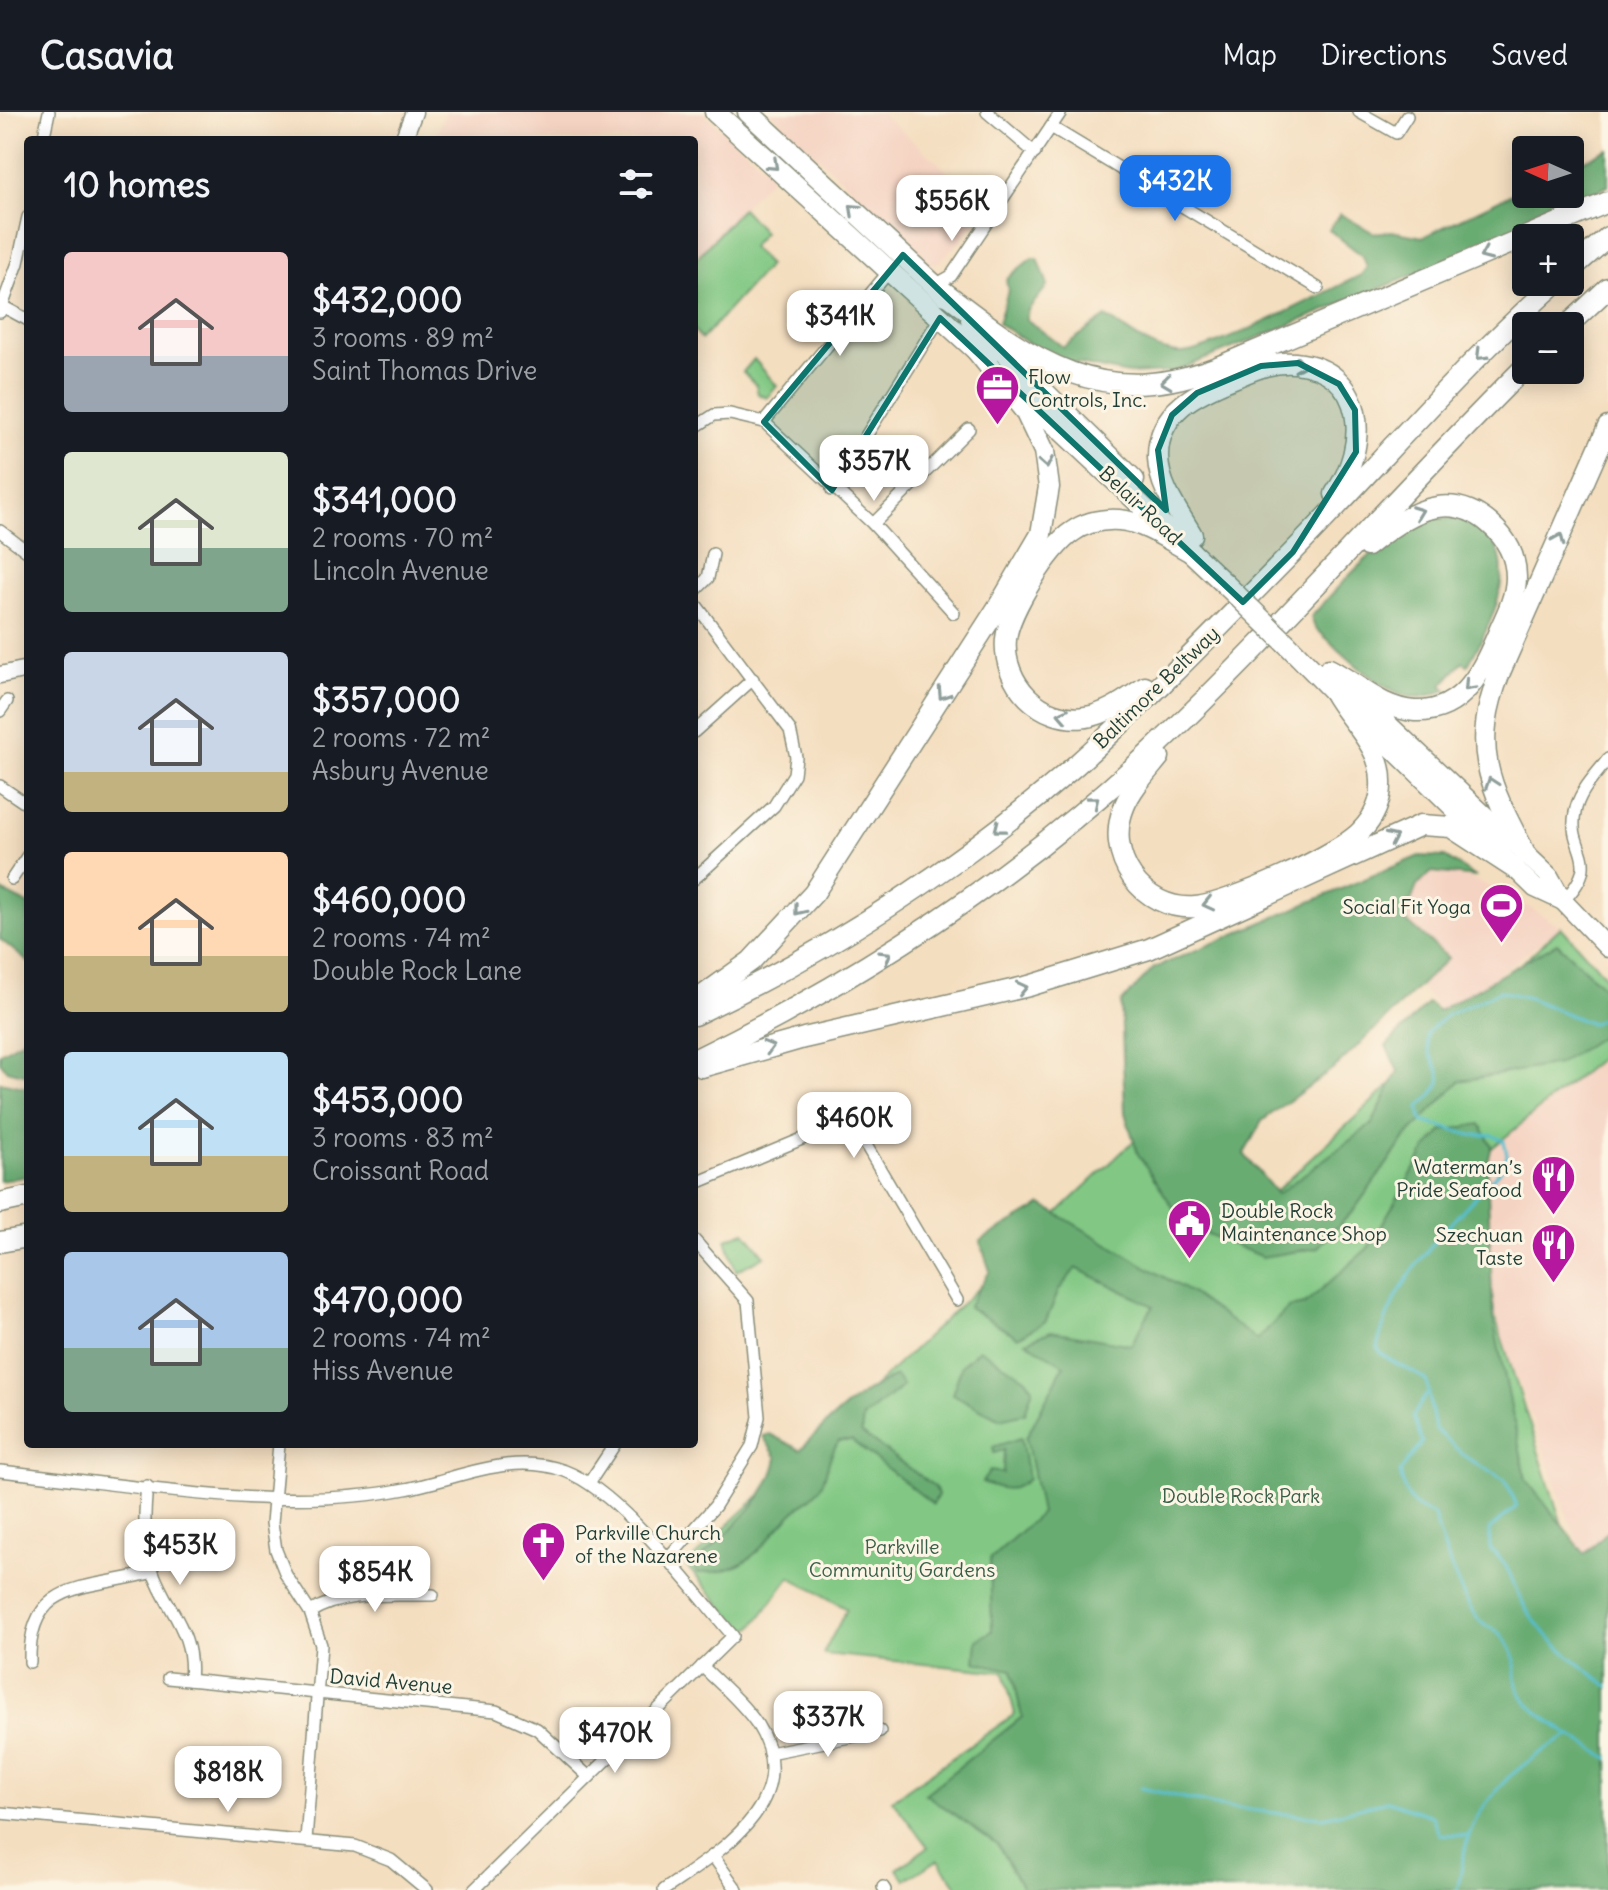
<!DOCTYPE html>
<html lang="en">
<head>
<meta charset="utf-8">
<style>
  body { margin:0; font-family:Delius,sans-serif; background:#242831; color:#f1f3f6; height:100vh; display:flex; flex-direction:column; font-size:30px; white-space:nowrap }
  * { box-sizing:border-box; margin:0 }
  p { font-size:26px; color:#9ea1a6 }
  .icon { flex:none; width:44px; height:44px; fill:none; stroke:currentColor; stroke-width:2; stroke-linecap:round; stroke-linejoin:round }
  .map { position:relative; flex:1; overflow:hidden }
  .sheet { position:absolute; left:24px; top:24px; width:674px; height:1312px; display:flex; flex-direction:column; background:#171b24; border-radius:8px; box-shadow:0 4px 20px #0003 }
  .sheet>* { flex:none }
  .needle { width:52px; rotate:273deg }
  .fabs { position:absolute; left:1512px; top:24px; display:grid; gap:16px }
  .fabs a { display:grid; place-items:center; width:72px; height:72px; border-radius:8px; background:#171b24; box-shadow:0 4px 20px #0003; font-size:40px }
  .price { position:absolute; translate:-50% -68px; padding:0 18px; border-radius:16px; background:#fff; color:#222; font-size:26px; line-height:52px; filter:drop-shadow(0 2px 4px #0008) }
  .price::after { content:''; position:absolute; left:50%; top:48px; width:24px; height:18px; margin-left:-12px; background:inherit; clip-path:polygon(0 0,100% 0,50% 100%) }
  .price.on { background:#1a73e8; color:#fff }
  ul { padding:0; list-style:none }
  li { display:flex; align-items:center; gap:24px; height:200px; padding:0 40px }
  li span { display:grid; place-items:center; flex:none; width:224px; height:160px; border-radius:8px; color:#555 }
  li>.icon { margin-inline-start:auto }
  span .icon { width:96px; height:96px; fill:#fffc; stroke-width:1 }
  li b { font-size:34px }
  h2 { display:flex; justify-content:space-between; align-items:center; height:96px; padding:0 40px; font-size:34px }
  header { display:flex; align-items:center; gap:48px; box-sizing:border-box; height:112px; padding:0 40px; background:#171b24; border-bottom:2px solid #363941 }
  header strong { font-size:38px }
  nav { display:flex; gap:44px; margin-inline-start:auto; font-size:28px }
  .map>svg:first-child { display:block }
  .built { fill:#f5d3c2 }
  .green { fill:#82c884; stroke:#50825c; stroke-width:2 }
  .forest { fill:#69ac72; stroke:#447453; stroke-width:2 }
  .lines { fill:none; stroke-linecap:round; stroke-linejoin:round }
  .stream { stroke:#54bfd0; stroke-width:3 }
  .minor-casing { stroke:#8a8e7a; stroke-width:14 }
  .secondary-casing { stroke:#8a8e7a; stroke-width:19 }
  .primary-casing { stroke:#8a8e7a; stroke-width:21 }
  .trunk-casing { stroke:#8a8e7a; stroke-width:23 }
  .motorway-casing { stroke:#8a8e7a; stroke-width:23 }
  .minor { stroke:#fff; stroke-width:11 }
  .secondary { stroke:#fff; stroke-width:16 }
  .primary { stroke:#fff; stroke-width:18 }
  .trunk { stroke:#fff; stroke-width:20 }
  .motorway { stroke:#fff; stroke-width:20 }
  .trunk-bridge-casing { stroke:#8a8e7a; stroke-width:23; stroke-linecap:butt }
  .trunk-bridge { stroke:#fff; stroke-width:20 }
  .oneway { stroke:#8f9e9a }
  .marked { fill:#0f766e; fill-opacity:0.2; stroke:#0f766e; stroke-width:6; stroke-linejoin:round }
  .labels { text-anchor:middle; dominant-baseline:central; stroke-width:6; stroke-linejoin:round; paint-order:stroke }
  .poi-label { font-size:20px; fill:#1f3d34; stroke:#fcf5e5; text-anchor:start }
  .street-label { font-size:20px; fill:#1f3d34; stroke:#fcf5e5 }
  .park-label { font-size:20px; fill:#386048; stroke:#fcf5e5 }
</style>
</head>
<body>
<header>
<strong>Casavia</strong>
<nav><a>Map</a><a>Directions</a><a>Saved</a></nav>
</header>
<div class="map">
<svg width="1608" height="1778" viewBox="0 0 1608 1778">
  <rect width="100%" height="100%" fill="#fcf5e5"/>
  <filter id="ink" filterUnits="userSpaceOnUse"><feTurbulence type="fractalNoise" baseFrequency=".0125" numOctaves="2"/><feDisplacementMap in="SourceGraphic" scale="16" xChannelSelector="R" yChannelSelector="G"/><feConvolveMatrix kernelMatrix="1 2 1 2 8 2 1 2 1" color-interpolation-filters="sRGB"/></filter>
  <filter id="wash" filterUnits="userSpaceOnUse"><feTurbulence type="fractalNoise" baseFrequency=".006" numOctaves="4" result="noise"/><feDisplacementMap in="SourceGraphic" scale="32" xChannelSelector="R" yChannelSelector="G"/><feGaussianBlur stdDeviation="1.8" result="paint"/><feColorMatrix in="noise" values="0 0 0 0 0 0 0 0 0 0 0 0 0 0 0 0 0 1.4 0 .05"/><feComposite in="paint" operator="in"/></filter>
  <g filter="url(#wash)">
    <rect width="100%" height="100%" fill="#f4dec0"/>
    <g class="built">
      <path d="M446 0H702L773 63 694 149V28H433Z"/>
      <path d="M770 0H880L987 94 963 126 934 154Z"/>
      <path d="M1411 756 1469 766 1511 784 1561 815 1444 903 1343 780Z"/>
      <path d="M1608 940V1423L1583 1447 1495 1205 1474 1051Z"/>
    </g>
    <g class="green">
      <path d="M742 96 764 120 751 135 769 153 702 227 694 218V149Z"/>
      <path d="M754 247 777 274 767 286 758 282 756 273 743 260Z"/>
      <path d="M1561 815 1608 867V940L1474 1051 1495 1205 1588 1493 1608 1778H960L938 1748 905 1768 897 1757 928 1735 892 1688 1015 1602 1004 1560 823 1542 847 1497 790 1465 752 1516 742 1517 686 1453 1179 986 1266 1088Z"/>
      <path d="M745 1120 765 1144 736 1159 726 1127Z"/>
    </g>
    <g class="forest">
      <path d="M1608 37V74L1418 161 1173 260 1128 262 1051 246 998 211 1008 179 1006 167 1032 146H1038L1048 173 1028 198 1026 207 1063 235 1106 205C1129 219 1151 239 1178 241 1204 244 1330 178 1361 163L1367 155 1363 144 1329 118 1340 102 1374 121 1391 119 1423 125 1526 75V82H1570V55Z"/>
      <path d="M1431 406C1442 407 1458 405 1468 410 1531 437 1491 512 1468 553L1463 550 1442 573 1447 578C1434 582 1418 588 1404 583 1371 572 1342 539 1315 516L1311 505C1347 465 1379 427 1431 406Z"/>
      <path d="M1419 744 1445 745 1476 765 1432 760 1417 774 1404 807 1448 846 1339 952 1262 1009 1244 1042 1277 1082 1372 1012 1398 959 1386 934 1428 891 1438 899 1557 831 1608 879V920L1558 952 1460 969 1406 1025 1354 1098 1317 1136 1262 1145 1184 1112 1138 1042 1125 1001 1121 891 1154 856Z"/>
      <path d="M0 778 28 792V850L0 827Z"/>
      <path d="M28 919V963L7 958 0 950V941L21 929Z"/>
      <path d="M0 970 28 976V1064L0 1069Z"/>
      <path d="M1480 1012 1492 1034 1487 1054 1493 1207 1526 1368 1585 1442 1608 1419V1778H1023L998 1733 925 1682 1022 1605 1012 1558 975 1550 977 1528 992 1519 990 1447 1041 1401 1026 1326 1064 1253 1026 1230 1051 1219 1131 1233 1153 1194 1076 1156 1059 1178 1046 1209 1018 1225 968 1195 990 1159 980 1129 1042 1093 1191 1181 1257 1228 1289 1195 1305 1192 1368 1136 1426 1037 1442 1019Z"/>
      <path d="M979 1237 1025 1266 1033 1276 1025 1301 1000 1307 952 1282 962 1253Z"/>
      <path d="M896 1264 903 1274 863 1306 861 1321 935 1375 938 1383 933 1392 852 1329H839C827 1345 829 1357 821 1374 815 1385 808 1387 800 1394 761 1428 756 1462 697 1461L693 1453C724 1422 769 1390 777 1346L763 1324 770 1322 800 1338C829 1308 857 1281 896 1264Z"/>
      <path d="M1021 1326 1028 1367C1012 1382 1001 1377 982 1370L990 1359 1003 1361 1004 1338 994 1341 993 1335Z"/>
    </g>
    <g class="lines">
      <g class="stream">
        <path d="M1608 903 1591 912 1529 886 1500 879 1447 903 1427 921C1427 965 1462 957 1419 995L1422 1009 1471 1023H1492L1504 1029 1507 1043 1503 1055C1454 1109 1394 1162 1377 1236 1388 1251 1410 1256 1426 1268L1435 1317 1467 1346 1505 1368 1517 1394 1489 1418 1490 1437C1513 1456 1509 1466 1522 1490 1543 1526 1575 1549 1608 1574"/>
        <path d="M1426 1283 1413 1304 1422 1330 1400 1360C1405 1383 1410 1396 1434 1403 1440 1428 1463 1493 1481 1510 1493 1521 1496 1512 1508 1532 1520 1551 1513 1554 1517 1573 1522 1593 1553 1612 1570 1623"/>
        <path d="M1141 1676 1220 1694 1276 1701 1323 1705 1387 1689 1432 1704 1439 1722 1468 1724"/>
        <path d="M1457 1778C1462 1760 1463 1739 1469 1723 1487 1676 1528 1646 1570 1623L1608 1646"/>
      </g>
    </g>
  </g>
  <g filter="url(#ink)">
    <g class="lines">
      <defs>
        <g id="minor">
          <path d="M987 0 1035 41"/>
          <path d="M1359 0 1396 21 1407 4"/>
          <path d="M1051 15 1318 176"/>
          <path d="M43 28 49 0"/>
          <path d="M935 173 951 164 1061 0"/>
          <path d="M2 194 28 208"/>
          <path d="M0 200 18 151 28 105"/>
          <path d="M764 310 891 157"/>
          <path d="M694 316 714 303 730 302 764 310 873 412 954 501"/>
          <path d="M832 378 940 206"/>
          <path d="M873 412 969 317"/>
          <path d="M0 419 28 440"/>
          <path d="M694 480 708 466 713 442"/>
          <path d="M694 490 790 618 796 645 794 662 774 694 694 767"/>
          <path d="M0 599 7 589"/>
          <path d="M694 620 753 567"/>
          <path d="M0 674 28 693"/>
          <path d="M12 767 28 743"/>
          <path d="M1563 789C1605 746 1567 740 1575 701 1578 680 1596 663 1608 647"/>
          <path d="M694 1072 826 1017C841 1012 853 1016 863 1028L957 1188"/>
          <path d="M279 1332 272 1411 276 1438 286 1463 310 1500 321 1533 306 1728"/>
          <path d="M0 1359C129 1372 277 1402 405 1377 458 1367 511 1339 565 1359 621 1380 692 1477 733 1524L474 1778"/>
          <path d="M589 1371 615 1332"/>
          <path d="M147 1374C144 1403 143 1431 153 1460 168 1501 195 1519 190 1568"/>
          <path d="M667 1448 715 1394 752 1334 759 1305 748 1189 694 1128"/>
          <path d="M310 1500C347 1478 391 1484 433 1483"/>
          <path d="M30 1550C28 1465 91 1478 153 1460"/>
          <path d="M168 1566 496 1599 537 1617 589 1665"/>
          <path d="M769 1641 880 1619"/>
          <path d="M0 1701 355 1734 391 1748 427 1778"/>
          <path d="M713 1744 737 1778"/>
          <path d="M883 1775 885 1778"/>
          <path d="M664 1778C717 1741 806 1690 757 1612 742 1590 720 1572 702 1554"/>
        </g>
        <g id="secondary">
          <path d="M403 28 414 0"/>
          <path d="M0 563 28 557"/>
        </g>
        <g id="primary">
          <path d="M1352 578 1549 764 1563 789 1608 836"/>
          <path d="M1353 598 1535 776 1563 789"/>
        </g>
        <g id="trunk">
          <path d="M715 0 987 248"/>
          <path d="M748 0 945 183"/>
          <path d="M971 208 1134 368"/>
          <path d="M1010 270 1224 471"/>
          <path d="M1287 532 1333 579"/>
        </g>
        <g id="motorway">
          <path d="M1570 158 1608 125"/>
          <path d="M935 173C1032 248 1100 303 1225 252L1608 90"/>
          <path d="M1567 214 1608 176"/>
          <path d="M1192 423C1178 399 1159 375 1158 346 1157 298 1198 280 1236 265 1255 257 1273 249 1295 251 1368 258 1369 334 1335 382"/>
          <path d="M1329 557C1358 572 1381 597 1415 599 1465 601 1484 555 1500 517 1508 500 1516 483 1516 465 1516 443 1506 426 1490 412 1447 374 1404 404 1367 434"/>
          <path d="M1145 575C1127 587 1108 602 1086 605 1041 612 1002 571 1006 527 1009 499 1049 435 1072 420 1086 410 1102 407 1119 408 1144 410 1169 428 1191 440"/>
          <path d="M1159 645C1146 661 1131 677 1124 695 1104 744 1142 799 1195 795 1229 792 1339 743 1361 719 1374 706 1382 688 1381 669 1381 633 1349 609 1333 579"/>
          <path d="M1525 741C1489 672 1470 637 1500 560L1608 315"/>
          <path d="M694 890 751 849 814 781 1000 492 1041 422 1049 375 1044 339 1025 299 976 238"/>
          <path d="M694 903C832 838 961 754 1076 653 1151 586 1221 513 1291 442 1380 351 1462 254 1557 170"/>
          <path d="M694 948C859 868 1010 769 1145 645 1278 521 1397 382 1526 254"/>
          <path d="M702 955 804 926 1029 874 1149 837 1421 713 1451 715 1514 756"/>
          <path d="M0 1091 28 1085"/>
          <path d="M0 1130 28 1125"/>
        </g>
      </defs>
      <use href="#minor" class="minor-casing"/>
      <use href="#secondary" class="secondary-casing"/>
      <use href="#primary" class="primary-casing"/>
      <use href="#trunk" class="trunk-casing"/>
      <use href="#motorway" class="motorway-casing"/>
      <use href="#minor" class="minor"/>
      <use href="#secondary" class="secondary"/>
      <use href="#primary" class="primary"/>
      <use href="#trunk" class="trunk"/>
      <use href="#motorway" class="motorway"/>
      <defs>
        <path id="trunk-bridge" d="M1224 471 1287 532"/>
      </defs>
      <use href="#trunk-bridge" class="trunk-bridge-casing"/>
      <use href="#trunk-bridge" class="trunk-bridge"/>
    </g>
    <defs><path id="oneway-chevron" d="M-2-3.5L2.5 0L-2 3.5" fill="none" stroke-width="1.6" stroke-linecap="round" stroke-linejoin="round" transform="scale(2)"/></defs>
    <g class="oneway">
      <use href="#oneway-chevron" transform="translate(773 53) rotate(43)"/>
      <use href="#oneway-chevron" transform="translate(854 97) rotate(-137)"/>
      <use href="#oneway-chevron" transform="translate(1485 143) rotate(157)"/>
      <use href="#oneway-chevron" transform="translate(1481 243) rotate(135)"/>
      <use href="#oneway-chevron" transform="translate(1300 253) rotate(9)"/>
      <use href="#oneway-chevron" transform="translate(1166 270) rotate(173)"/>
      <use href="#oneway-chevron" transform="translate(1046 351) rotate(79)"/>
      <use href="#oneway-chevron" transform="translate(1418 400) rotate(-21)"/>
      <use href="#oneway-chevron" transform="translate(1559 427) rotate(-66)"/>
      <use href="#oneway-chevron" transform="translate(1469 574) rotate(133)"/>
      <use href="#oneway-chevron" transform="translate(943 582) rotate(123)"/>
      <use href="#oneway-chevron" transform="translate(1063 603) rotate(-169)"/>
      <use href="#oneway-chevron" transform="translate(1491 671) rotate(-109)"/>
      <use href="#oneway-chevron" transform="translate(1094 689) rotate(-40)"/>
      <use href="#oneway-chevron" transform="translate(999 716) rotate(142)"/>
      <use href="#oneway-chevron" transform="translate(1392 726) rotate(-25)"/>
      <use href="#oneway-chevron" transform="translate(1208 792) rotate(167)"/>
      <use href="#oneway-chevron" transform="translate(799 798) rotate(129)"/>
      <use href="#oneway-chevron" transform="translate(886 844) rotate(-32)"/>
      <use href="#oneway-chevron" transform="translate(1022 876) rotate(-13)"/>
      <use href="#oneway-chevron" transform="translate(769 935) rotate(-16)"/>
    </g>
  </g>
  <path class="marked" d="M903 143 1166 398 1158 338 1172 303 1197 281 1261 254 1298 251 1339 272 1355 298 1356 340 1293 440 1243 490 940 206 832 378 764 310Z"/>
  <defs>
    <symbol id="office-pin" viewBox="-11 -11 22 30"><path d="M0 17L-7.5 6A9.5 9.5 0 1 1 7.5 6Z" fill="#b5179e" stroke="#fcf5e5"/><path d="M-6-3h4V-5.5h4V-3h4V5H-6ZM-1-4.5V-3h2v-1.5ZM-6 0V1H6V0Z" fill="#fff"/></symbol>
    <symbol id="stadium-pin" viewBox="-11 -11 22 30"><path d="M0 17L-7.5 6A9.5 9.5 0 1 1 7.5 6Z" fill="#b5179e" stroke="#fcf5e5"/><path d="M0-5a6.5 5 0 1 0 0 10a6.5 5 0 1 0 0-10ZM-3.5-1.8h7v3.6h-7Z" fill="#fff"/></symbol>
    <symbol id="restaurant-pin" viewBox="-11 -11 22 30"><path d="M0 17L-7.5 6A9.5 9.5 0 1 1 7.5 6Z" fill="#b5179e" stroke="#fcf5e5"/><path d="M-5-6h1v4h1v-4h1v4h1v-4h1v5L-1.5 .5V6h-2V.5L-5-1ZM5-6V6H3V1.5H1.5Q1.5-4 5-6Z" fill="#fff"/></symbol>
    <symbol id="civic-pin" viewBox="-11 -11 22 30"><path d="M0 17L-7.5 6A9.5 9.5 0 1 1 7.5 6Z" fill="#b5179e" stroke="#fcf5e5"/><path d="M-.6-6.5H3V-4.5H.6V-3L4-1V1h2V6H-6V1h2V-1L-.6-3ZM-1.2 2.5V6h2.4V2.5Z" fill="#fff"/></symbol>
    <symbol id="church-pin" viewBox="-11 -11 22 30"><path d="M0 17L-7.5 6A9.5 9.5 0 1 1 7.5 6Z" fill="#b5179e" stroke="#fcf5e5"/><path d="M-1.2-6h2.4v3.5h3.3v2.4h-3.3V6h-2.4V-.1h-3.3v-2.4h3.3Z" fill="#fff"/></symbol>
  </defs>
  <g fill-rule="evenodd">
    <use href="#office-pin" x="972" y="250" width="51" height="69"/>
    <use href="#stadium-pin" x="1476" y="768" width="51" height="69"/>
    <use href="#restaurant-pin" x="1528" y="1040" width="51" height="69"/>
    <use href="#civic-pin" x="1164" y="1084" width="51" height="69"/>
    <use href="#restaurant-pin" x="1528" y="1108" width="51" height="69"/>
    <use href="#church-pin" x="518" y="1406" width="51" height="69"/>
  </g>
  <g class="labels">
    <g class="poi-label">
      <text x="1028" y="264">Flow<tspan x="1028" dy="23">Controls, Inc.</tspan></text>
      <text x="1471" y="794" text-anchor="end">Social Fit Yoga</text>
      <text x="1522" y="1054" text-anchor="end">Waterman’s<tspan x="1522" dy="23">Pride Seafood</tspan></text>
      <text x="1221" y="1098">Double Rock<tspan x="1221" dy="23">Maintenance Shop</tspan></text>
      <text x="1523" y="1122" text-anchor="end">Szechuan<tspan x="1523" dy="23">Taste</tspan></text>
      <text x="575" y="1420">Parkville Church<tspan x="575" dy="23">of the Nazarene</tspan></text>
    </g>
    <g class="street-label">
      <text transform="translate(1141 393) rotate(43)">Belair Road</text>
      <text transform="translate(1156 575) rotate(-44)">Baltimore Beltway</text>
      <text transform="translate(391 1569) rotate(5)">David Avenue</text>
    </g>
    <g class="park-label">
      <text x="1241" y="1383">Double Rock Park</text>
      <text x="902" y="1434">Parkville<tspan x="902" dy="23">Community Gardens</tspan></text>
    </g>
  </g>
</svg>
<div class="fabs">
<a><svg class="needle" viewBox="-14 -14 28 28"><path d="M0-13l5 13h-10z" fill="#e53935"/><path d="M0 13l5-13h-10z" fill="#9ea1a6"/></svg></a>
<a>+</a>
<a>−</a>
</div>
<b class="price on" style="left:1175px;top:111px">$432K</b>
<b class="price" style="left:952px;top:131px">$556K</b>
<b class="price" style="left:840px;top:246px">$341K</b>
<b class="price" style="left:874px;top:391px">$357K</b>
<b class="price" style="left:854px;top:1048px">$460K</b>
<b class="price" style="left:180px;top:1475px">$453K</b>
<b class="price" style="left:375px;top:1502px">$854K</b>
<b class="price" style="left:828px;top:1647px">$337K</b>
<b class="price" style="left:615px;top:1663px">$470K</b>
<b class="price" style="left:228px;top:1702px">$818K</b>
<section class="sheet">
<h2>10 homes<svg class="icon" aria-label="filters" viewBox="0 0 24 24"><path d="M4 7h16M4 17h16"/><circle cx="9" cy="7" r="2"/><circle cx="15" cy="17" r="2"/></svg></h2>
<ul>
<li><span style="background:linear-gradient(#f6c9c9 65%,#9aa5b1 0)"><svg class="icon" aria-label="home" viewBox="0 0 24 24"><path d="M3 11l9-7 9 7M6 9v11h12V9"/></svg></span><div><b>$432,000</b><p>3 rooms · 89 m²</p><p>Saint Thomas Drive</p></div></li>
<li><span style="background:linear-gradient(#dfe7d0 60%,#7fa58c 0)"><svg class="icon" aria-label="home" viewBox="0 0 24 24"><path d="M3 11l9-7 9 7M6 9v11h12V9"/></svg></span><div><b>$341,000</b><p>2 rooms · 70 m²</p><p>Lincoln Avenue</p></div></li>
<li><span style="background:linear-gradient(#c9d6e8 75%,#c2b280 0)"><svg class="icon" aria-label="home" viewBox="0 0 24 24"><path d="M3 11l9-7 9 7M6 9v11h12V9"/></svg></span><div><b>$357,000</b><p>2 rooms · 72 m²</p><p>Asbury Avenue</p></div></li>
<li><span style="background:linear-gradient(#ffd9b3 65%,#c2b280 0)"><svg class="icon" aria-label="home" viewBox="0 0 24 24"><path d="M3 11l9-7 9 7M6 9v11h12V9"/></svg></span><div><b>$460,000</b><p>2 rooms · 74 m²</p><p>Double Rock Lane</p></div></li>
<li><span style="background:linear-gradient(#bfe0f5 65%,#c2b280 0)"><svg class="icon" aria-label="home" viewBox="0 0 24 24"><path d="M3 11l9-7 9 7M6 9v11h12V9"/></svg></span><div><b>$453,000</b><p>3 rooms · 83 m²</p><p>Croissant Road</p></div></li>
<li><span style="background:linear-gradient(#a9c7e8 60%,#7fa58c 0)"><svg class="icon" aria-label="home" viewBox="0 0 24 24"><path d="M3 11l9-7 9 7M6 9v11h12V9"/></svg></span><div><b>$470,000</b><p>2 rooms · 74 m²</p><p>Hiss Avenue</p></div></li>
</ul>
</section>
</div>
</body>
</html>
